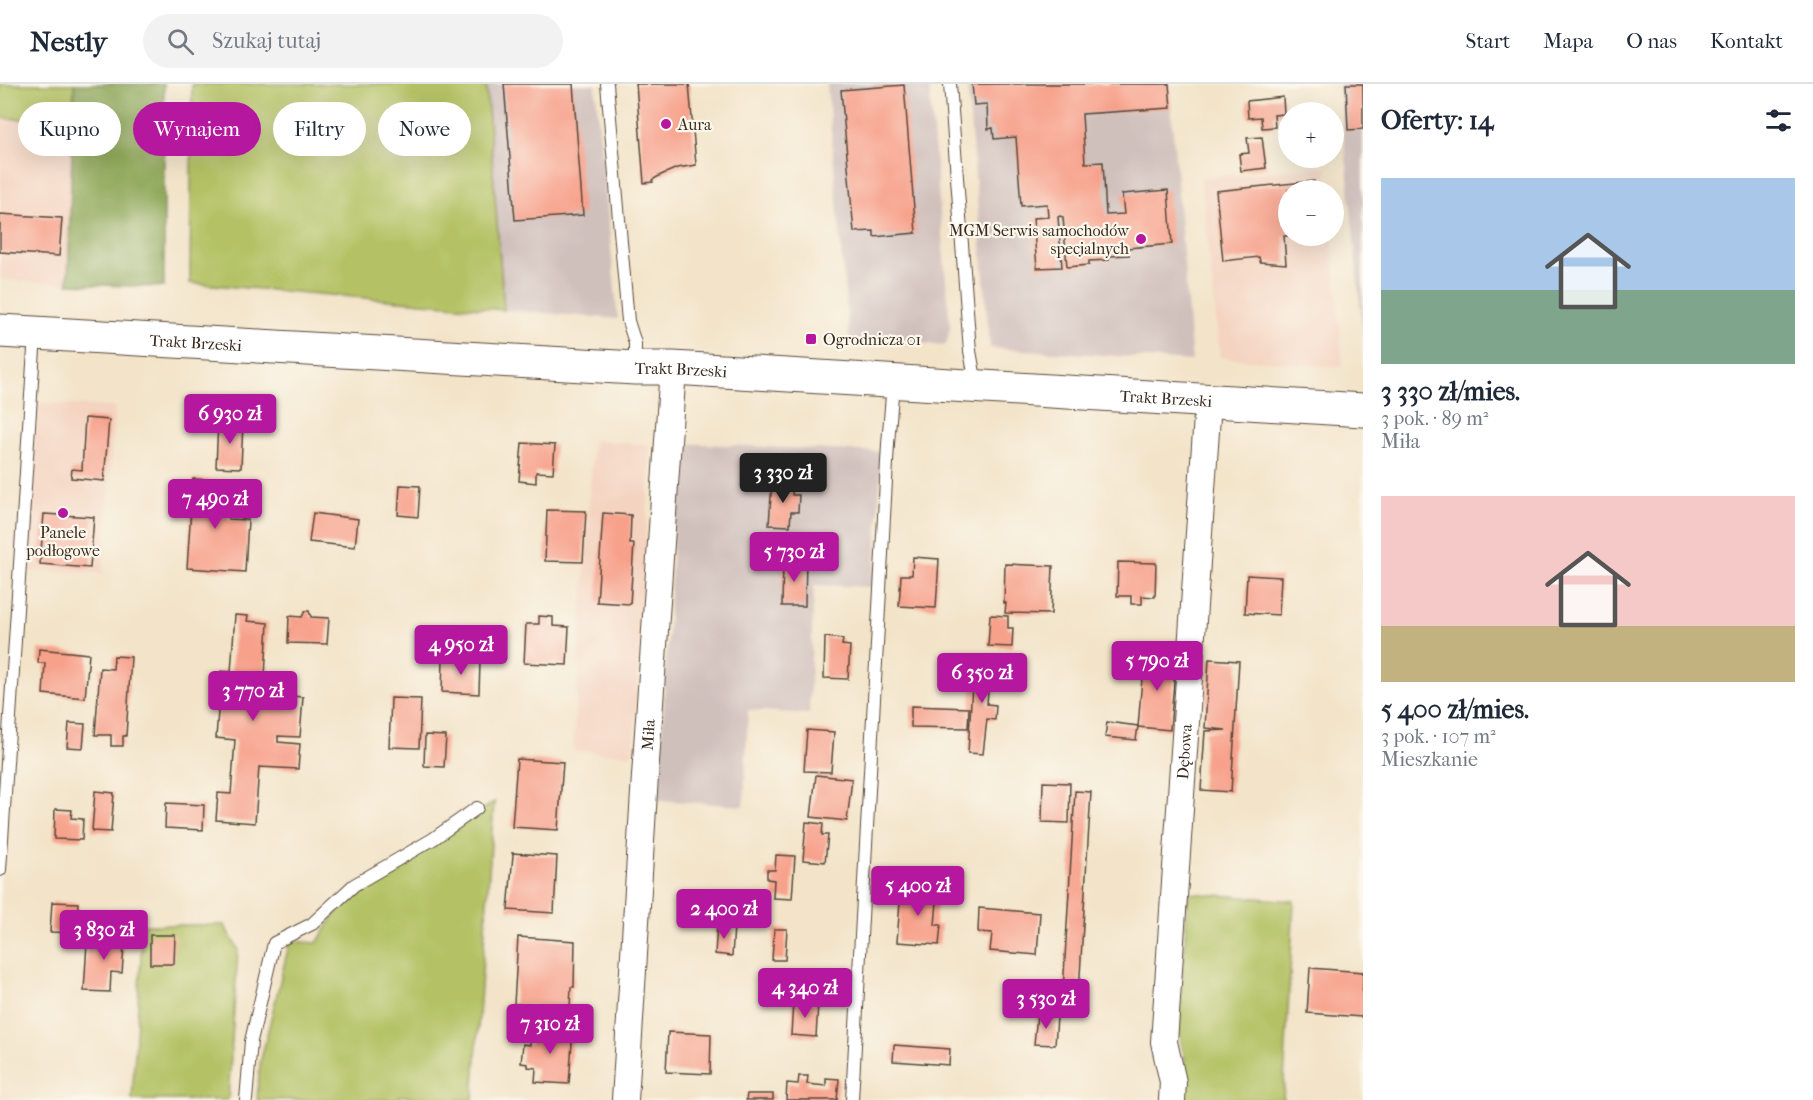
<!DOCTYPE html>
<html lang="pl">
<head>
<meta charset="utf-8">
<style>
  body { margin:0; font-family:"IM FELL French Canon",serif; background:#f2f2f3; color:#1f2937; height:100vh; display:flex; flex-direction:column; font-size:22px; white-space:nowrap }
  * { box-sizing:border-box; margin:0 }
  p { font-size:20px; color:#747a83 }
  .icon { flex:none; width:33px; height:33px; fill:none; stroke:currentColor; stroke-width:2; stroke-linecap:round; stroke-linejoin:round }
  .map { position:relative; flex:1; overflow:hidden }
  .details { display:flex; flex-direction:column; background:#fff; width:450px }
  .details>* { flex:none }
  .banner { position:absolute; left:18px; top:18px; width:570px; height:54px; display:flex; gap:12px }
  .buttons { position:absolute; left:1278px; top:18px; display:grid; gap:12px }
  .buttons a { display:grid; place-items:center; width:66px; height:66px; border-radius:50%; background:#fff; box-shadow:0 6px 24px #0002; font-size:30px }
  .price { position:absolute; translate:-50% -51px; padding:0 14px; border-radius:6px; background:#b5179e; color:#fff; font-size:20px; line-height:39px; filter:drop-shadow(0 2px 3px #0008) }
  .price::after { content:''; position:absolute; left:50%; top:36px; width:18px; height:14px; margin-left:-9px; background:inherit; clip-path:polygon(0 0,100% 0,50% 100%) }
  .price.selected { background:#222; color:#fff }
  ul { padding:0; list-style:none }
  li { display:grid; align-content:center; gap:12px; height:318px; padding:0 18px }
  li span { display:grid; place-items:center; height:186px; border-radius:0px; color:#555 }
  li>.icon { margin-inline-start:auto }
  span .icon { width:108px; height:108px; fill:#fffc; stroke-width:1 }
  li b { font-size:26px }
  h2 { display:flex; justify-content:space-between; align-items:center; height:72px; padding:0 18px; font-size:26px }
  .pill { padding:0 21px; border-radius:27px; background:#fff; box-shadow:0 6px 24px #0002; font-size:21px; line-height:54px }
  .pill.selected { background:#b5179e; color:#fff }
  header { display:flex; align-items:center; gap:36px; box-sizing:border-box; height:84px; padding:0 30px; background:#fff; border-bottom:2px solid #e0e1e3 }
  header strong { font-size:28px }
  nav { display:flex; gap:33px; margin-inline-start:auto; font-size:21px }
  .search { width:420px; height:54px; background:#f2f2f3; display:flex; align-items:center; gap:15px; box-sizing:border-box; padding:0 21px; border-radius:33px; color:#747a83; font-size:22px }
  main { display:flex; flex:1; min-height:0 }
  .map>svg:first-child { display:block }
  .built { fill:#f4d3c0 }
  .industrial { fill:#d0c0bc }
  .green { fill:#b4c265; stroke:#787642; stroke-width:1.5 }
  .forest { fill:#8fa85a; stroke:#65693c; stroke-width:1.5 }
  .building { fill:#f7a18b }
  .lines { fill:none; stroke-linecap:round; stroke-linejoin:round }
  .service-casing { stroke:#574638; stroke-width:14 }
  .minor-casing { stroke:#574638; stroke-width:28 }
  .primary-casing { stroke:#574638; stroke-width:35 }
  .service { stroke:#fff; stroke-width:12 }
  .minor { stroke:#fff; stroke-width:26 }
  .primary { stroke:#fff; stroke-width:33 }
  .poi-dot { fill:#b5179e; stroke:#fbf7ec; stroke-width:2 }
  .labels { text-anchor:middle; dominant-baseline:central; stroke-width:4.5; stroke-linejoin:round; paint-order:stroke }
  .poi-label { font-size:16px; fill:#3b2a1e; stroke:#fbf7ec; text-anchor:start }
  .street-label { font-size:16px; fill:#3b2a1e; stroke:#fbf7ec }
</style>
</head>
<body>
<header>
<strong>Nestly</strong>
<div class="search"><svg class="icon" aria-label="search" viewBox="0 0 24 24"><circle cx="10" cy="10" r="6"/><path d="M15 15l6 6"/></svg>Szukaj tutaj</div>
<nav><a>Start</a><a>Mapa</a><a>O nas</a><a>Kontakt</a></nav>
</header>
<main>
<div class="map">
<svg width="1363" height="1016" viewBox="0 0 1363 1016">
  <rect width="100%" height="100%" fill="#fbf7ec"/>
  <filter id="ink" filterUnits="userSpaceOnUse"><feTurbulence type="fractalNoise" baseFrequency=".0167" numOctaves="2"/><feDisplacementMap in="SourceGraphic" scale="12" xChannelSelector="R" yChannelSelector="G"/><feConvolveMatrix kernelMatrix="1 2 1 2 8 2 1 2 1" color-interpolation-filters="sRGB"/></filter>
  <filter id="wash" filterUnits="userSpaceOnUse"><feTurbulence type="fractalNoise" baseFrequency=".008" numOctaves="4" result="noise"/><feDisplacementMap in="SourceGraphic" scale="24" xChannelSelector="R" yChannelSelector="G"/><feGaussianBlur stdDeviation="1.35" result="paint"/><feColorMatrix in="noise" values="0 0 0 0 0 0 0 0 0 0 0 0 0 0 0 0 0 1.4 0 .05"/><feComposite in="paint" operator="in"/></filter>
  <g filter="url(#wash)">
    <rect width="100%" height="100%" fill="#f3e4c9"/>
    <g class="built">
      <path d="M0 34 73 38 68 200 0 196Z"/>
      <path d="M1326 83 1328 106H1288V152H1332L1343 283 1220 274 1201 94Z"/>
      <path d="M38 319 115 323 103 489 25 487Z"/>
      <path d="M593 356 651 361 633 671 573 667Z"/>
    </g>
    <g class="industrial">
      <path d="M486 0H595L618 235 504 226Z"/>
      <path d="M827 0H929L950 244 946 261 849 255Z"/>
      <path d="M967 0H1169L1192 277 990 264Z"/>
      <path d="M1339 0H1363V251Z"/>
      <path d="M679 359 882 368 874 503 814 501 809 630 748 626 744 722 658 716Z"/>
    </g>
    <g class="green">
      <path d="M0 0H74L73 38 0 34Z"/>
      <path d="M192 0H486L504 226 190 199Z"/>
      <path d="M494 718 473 1016 399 1012 398 1016H257L260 979 290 857 317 859 338 826Z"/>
      <path d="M1188 809 1294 817 1283 1016H1181L1185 975 1179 948Z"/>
      <path d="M143 841H224L238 865 228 1016H132Z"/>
    </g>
    <path class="forest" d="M74 0H164V203L68 200Z"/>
    <g id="blocks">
      <g class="building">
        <path d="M504 0H573L583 131 515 136Z"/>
        <path d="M636 0H689L696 81 677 84 661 91 652 96 653 98 644 99Z"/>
        <path d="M972 0H1169L1171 24 1082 30 1085 79 1103 78 1106 131 1124 130 1122 110 1168 106 1172 160 1128 164 1129 171 1109 172V176L1089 177V181L1067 183 1063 133 1060 132 1058 133 1062 183 1037 184 1033 134 1048 133 1047 120 1021 122 1016 53 994 55 993 44 988 45 987 20 974 21Z"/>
        <path d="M1346 0H1363V45L1348 46Z"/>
        <path d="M904 1 916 149 874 153V147L854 148 841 6Z"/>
        <path d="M1283 13 1284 30 1274 31 1275 43 1262 44 1261 33 1248 34 1247 17Z"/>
        <path d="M1262 53 1266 84 1241 87 1239 70 1249 69 1247 54Z"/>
        <path d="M1314 97 1315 106H1288V152H1284L1286 180 1260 178 1259 173 1223 177 1216 107Z"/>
        <path d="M0 130 62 134 59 172 0 168Z"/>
        <path d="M85 334 109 336 104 397 71 394 72 385 82 386Z"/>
        <path d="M218 338 243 339 241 384 216 383Z"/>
        <path d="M522 359 555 361 553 389 536 388V399L519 397Z"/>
        <path d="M193 395 231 397 228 435 248 436 245 488 187 484Z"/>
        <path d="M772 397 793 398 792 411H799L798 428H791L790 442 769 441Z"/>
        <path d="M400 401 420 402 418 433 398 431Z"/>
        <path d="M547 426 586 427 583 478 545 477Z"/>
        <path d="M313 429 358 435 355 463 309 458Z"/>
        <path d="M603 429 631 431 630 460H634L630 520 597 518Z"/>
        <path d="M44 430 94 433 90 484 40 480Z"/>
        <path d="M913 473 939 475 936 524 899 522 901 491H912Z"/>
        <path d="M783 476H806L805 522H782Z"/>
        <path d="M1118 478 1156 479 1155 513 1142 512V520H1131V512H1117Z"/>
        <path d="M1005 480 1053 482 1051 530 1005 529 1006 519H1004Z"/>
        <path d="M1247 491 1281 493 1279 531 1245 529Z"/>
        <path d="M305 527H309L311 533 329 534 327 560 288 559 289 532 302 533Z"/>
        <path d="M235 531 248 532 247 537 268 539 264 610 303 613 300 653 278 652V658L300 660 298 685 259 683 255 739 216 736 218 709 231 710 235 656 216 654 221 587 231 588Z"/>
        <path d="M990 531 1008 532V544H1013L1012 563 988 562Z"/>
        <path d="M539 532 553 533V542L569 543 567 581 524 579 526 540H539Z"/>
        <path d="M825 553 843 555 842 561 850 562 848 595 824 594Z"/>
        <path d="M39 565 89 570 85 614 43 610 45 579H38Z"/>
        <path d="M1144 570 1176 573 1170 646 1138 643Z"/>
        <path d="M114 572 131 573 126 652H123V662H111V651H95L100 584 113 585Z"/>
        <path d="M988 574H997V583H1006L1005 595 989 594 987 620 996 621 995 636 987 635 983 670 968 669 973 583 987 584Z"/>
        <path d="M443 575 480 577 479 610 442 608Z"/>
        <path d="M1209 575 1239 577 1231 708 1201 706 1205 647 1226 646 1205 644Z"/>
        <path d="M391 614 421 615 419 664 389 663Z"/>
        <path d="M911 622 969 624 968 644 911 643Z"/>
        <path d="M1107 638 1138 642 1136 656 1105 653Z"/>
        <path d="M69 639 85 640 83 664 67 663Z"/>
        <path d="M807 646 834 648 831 688 804 687Z"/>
        <path d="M425 651 446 652 444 683 424 682Z"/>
        <path d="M517 675 563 678 558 746 512 743Z"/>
        <path d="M816 691 852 695 847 737 811 733Z"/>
        <path d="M1043 698 1070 699 1069 739 1042 738Z"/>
        <path d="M95 707 114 709 111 748 92 747Z"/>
        <path d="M1075 707 1091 708 1079 908 1063 907Z"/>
        <path d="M166 719 204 721 203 746 165 744Z"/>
        <path d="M55 725 72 726 71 734 83 735 82 756 54 755Z"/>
        <path d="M806 738 823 740 822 751H828L825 778 803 776Z"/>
        <path d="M512 769 557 772 554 829 508 826 513 771Z"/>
        <path d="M776 771 795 772 792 815 773 814 774 796 767 795V786H775Z"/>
        <path d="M901 804 938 806 935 841H941L939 861 897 858Z"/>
        <path d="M52 818 78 819 76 849 50 848Z"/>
        <path d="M979 824 1040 829 1037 871 990 867 992 849 978 848Z"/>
        <path d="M717 840 734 842 732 872 715 870Z"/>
        <path d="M774 845H787L785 876H772Z"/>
        <path d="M97 848 125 850 122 889 111 888 110 908 84 907 87 859 97 860Z"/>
        <path d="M150 851H175L174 880H150Z"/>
        <path d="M518 853 575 857 574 903H571L570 924 514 920Z"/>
        <path d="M1310 884 1363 888 1362 933 1307 929Z"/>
        <path d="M793 918 818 919 816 953 791 951Z"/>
        <path d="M1037 931 1057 933 1055 961 1034 960Z"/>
        <path d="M539 943 573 945 569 1000 535 998 536 984 528 983V980L521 979 523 960 530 961V957H538Z"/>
        <path d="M668 948 711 950 710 990 666 988Z"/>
        <path d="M894 961 950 965 949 981 893 977Z"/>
        <path d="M799 992H808L807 1000 826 1002V994L839 995 837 1016H786L787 999 798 1000Z"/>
        <path d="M747 1010H773V1016H746Z"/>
      </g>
    </g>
  </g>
  <g filter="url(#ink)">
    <use href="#blocks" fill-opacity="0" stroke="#574638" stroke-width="1.5"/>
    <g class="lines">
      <defs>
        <g id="service">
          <path d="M607 0 628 237 635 259V283"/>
          <path d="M950 0 970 267 976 300"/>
          <path d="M0 786 35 250"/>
          <path d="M246 1016 251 957 274 859 312 840 354 801 433 755 477 724"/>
          <path d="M852 1016 888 360 893 299"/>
        </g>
        <g id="minor">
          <path id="s1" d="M625 1016 645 692 673 284"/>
          <path id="s2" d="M1172 1016 1173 998 1164 958 1208 318"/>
        </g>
        <g id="primary">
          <path id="s3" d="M0 247 635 284H673L1363 326"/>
        </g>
      </defs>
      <use href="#service" class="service-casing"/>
      <use href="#minor" class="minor-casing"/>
      <use href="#primary" class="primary-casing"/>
      <use href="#service" class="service"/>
      <use href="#minor" class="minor"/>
      <use href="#primary" class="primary"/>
    </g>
  </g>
  <g class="poi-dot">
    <circle cx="666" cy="40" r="6"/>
    <circle cx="1141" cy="155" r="6"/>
    <rect x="805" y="249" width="12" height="12" rx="3"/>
    <circle cx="63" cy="429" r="6"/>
  </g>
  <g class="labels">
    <g class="poi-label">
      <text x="678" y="40">Aura</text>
      <text x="1129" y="146" text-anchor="end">MGM Serwis samochodów<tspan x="1129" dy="18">specjalnych</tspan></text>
      <text x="823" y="255">Ogrodnicza 01</text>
      <text x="63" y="448" text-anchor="middle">Panele<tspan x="63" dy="18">podłogowe</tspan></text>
    </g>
    <g class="street-label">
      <text stroke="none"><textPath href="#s3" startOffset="196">Trakt Brzeski</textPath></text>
      <text stroke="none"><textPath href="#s3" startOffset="682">Trakt Brzeski</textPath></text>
      <text stroke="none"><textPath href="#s3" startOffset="1168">Trakt Brzeski</textPath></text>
      <text stroke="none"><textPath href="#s1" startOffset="366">Miła</textPath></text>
      <text stroke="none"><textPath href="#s2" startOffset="350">Dębowa</textPath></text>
    </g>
  </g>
</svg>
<div class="buttons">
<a>+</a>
<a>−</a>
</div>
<b class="price" style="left:230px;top:361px">6 930 zł</b>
<b class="price selected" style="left:783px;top:420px">3 330 zł</b>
<b class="price" style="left:215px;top:446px">7 490 zł</b>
<b class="price" style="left:794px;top:499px">5 730 zł</b>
<b class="price" style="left:461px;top:592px">4 950 zł</b>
<b class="price" style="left:1157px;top:608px">5 790 zł</b>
<b class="price" style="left:982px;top:620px">6 350 zł</b>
<b class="price" style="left:253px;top:638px">3 770 zł</b>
<b class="price" style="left:918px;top:833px">5 400 zł</b>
<b class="price" style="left:724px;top:856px">2 400 zł</b>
<b class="price" style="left:104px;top:877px">3 830 zł</b>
<b class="price" style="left:805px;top:935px">4 340 zł</b>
<b class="price" style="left:1046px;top:946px">3 530 zł</b>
<b class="price" style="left:550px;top:971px">7 310 zł</b>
<div class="banner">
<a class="pill">Kupno</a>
<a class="pill selected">Wynajem</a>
<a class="pill">Filtry</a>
<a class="pill">Nowe</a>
</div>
</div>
<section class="details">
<h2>Oferty: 14<svg class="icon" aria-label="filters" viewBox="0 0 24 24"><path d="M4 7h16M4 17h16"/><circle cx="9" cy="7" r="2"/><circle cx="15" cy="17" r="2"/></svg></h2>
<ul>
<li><span style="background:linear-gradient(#a9c7e8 60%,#7fa58c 0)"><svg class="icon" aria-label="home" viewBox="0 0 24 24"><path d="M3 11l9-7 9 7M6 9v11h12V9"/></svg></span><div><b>3 330 zł/mies.</b><p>3 pok. · 89 m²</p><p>Miła</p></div></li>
<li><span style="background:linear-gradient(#f6c9c9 70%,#c2b280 0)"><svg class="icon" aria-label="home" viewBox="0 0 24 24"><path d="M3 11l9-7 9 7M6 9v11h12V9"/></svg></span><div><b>5 400 zł/mies.</b><p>3 pok. · 107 m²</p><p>Mieszkanie</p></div></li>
</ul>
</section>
</main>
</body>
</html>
